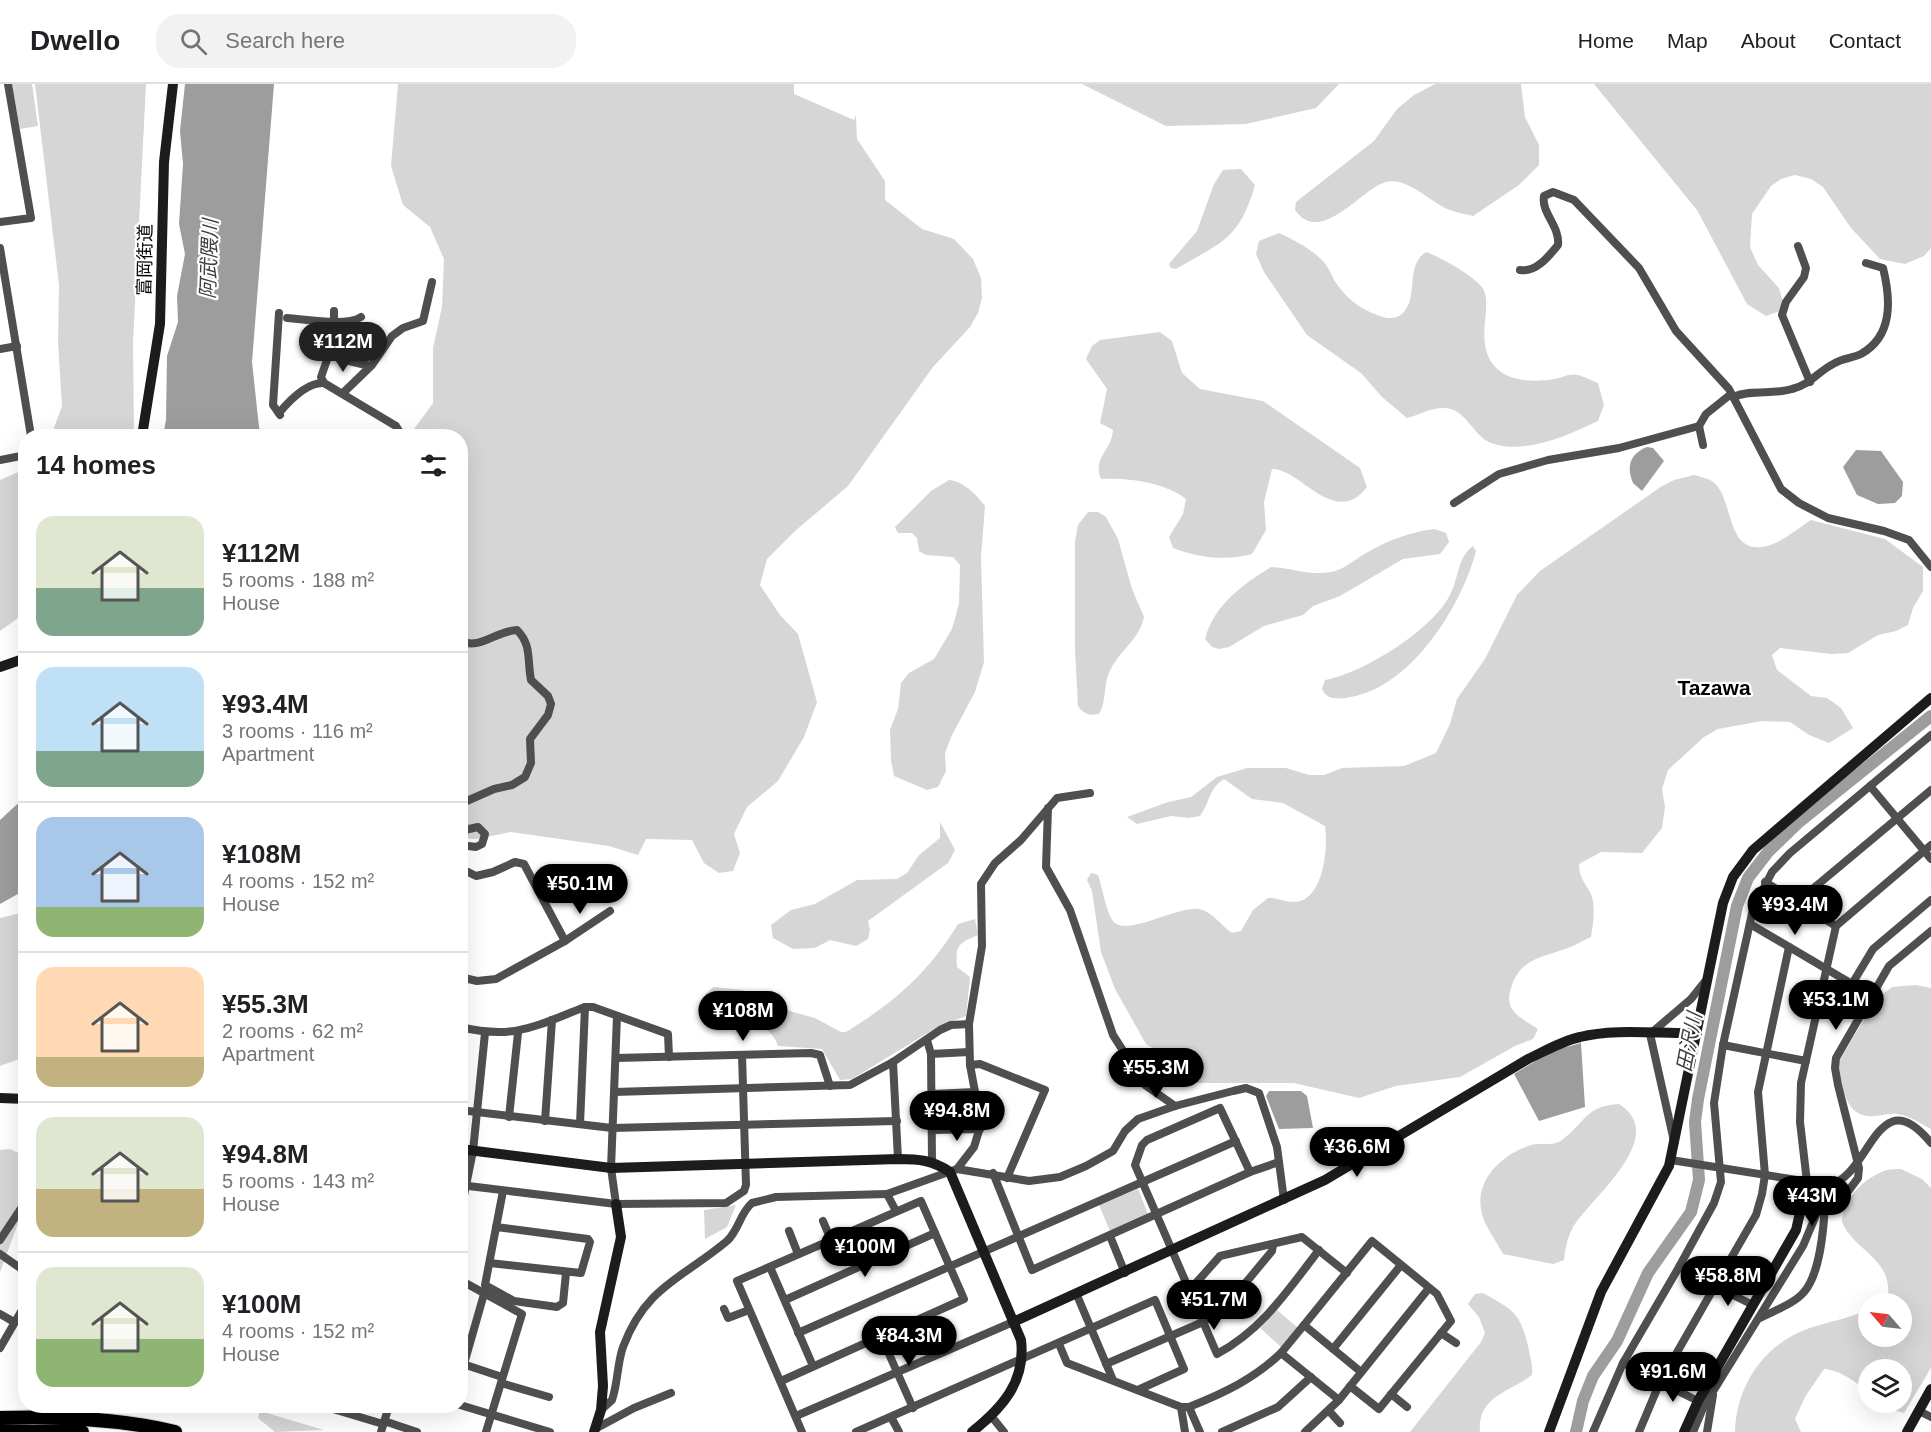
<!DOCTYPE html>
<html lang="en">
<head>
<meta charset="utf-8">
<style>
  body { margin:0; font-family:Helvetica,"Noto Sans JP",sans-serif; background:#f2f2f2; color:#202124; height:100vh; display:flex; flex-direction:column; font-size:22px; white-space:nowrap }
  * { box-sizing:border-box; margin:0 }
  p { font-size:20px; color:#757577 }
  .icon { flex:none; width:33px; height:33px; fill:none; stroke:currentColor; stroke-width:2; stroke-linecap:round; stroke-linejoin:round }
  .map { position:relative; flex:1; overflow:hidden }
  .panel { position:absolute; left:18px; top:345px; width:450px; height:984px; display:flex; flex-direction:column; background:#fff; border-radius:24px; box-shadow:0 6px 24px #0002 }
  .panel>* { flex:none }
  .needle { width:39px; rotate:298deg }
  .controls { position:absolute; left:1858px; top:1209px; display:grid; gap:12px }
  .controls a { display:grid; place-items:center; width:54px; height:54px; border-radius:50%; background:#fff; box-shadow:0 6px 24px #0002; font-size:30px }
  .price { position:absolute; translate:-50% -51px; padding:0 14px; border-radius:21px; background:#000; color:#fff; font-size:20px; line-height:39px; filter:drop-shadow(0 2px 3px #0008) }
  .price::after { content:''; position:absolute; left:50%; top:36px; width:18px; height:14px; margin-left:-9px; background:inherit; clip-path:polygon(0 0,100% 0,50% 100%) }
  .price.active { background:#222; color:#fff }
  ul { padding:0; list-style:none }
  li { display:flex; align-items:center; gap:18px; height:150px; padding:0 18px }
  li+li { border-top:2px solid #e0e0e0 }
  li span { display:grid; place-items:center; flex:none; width:168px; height:120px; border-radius:18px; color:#555 }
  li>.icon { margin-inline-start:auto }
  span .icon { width:72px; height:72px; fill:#fffc; stroke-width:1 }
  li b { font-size:26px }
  h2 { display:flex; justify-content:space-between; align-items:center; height:72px; padding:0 18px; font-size:26px }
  header { display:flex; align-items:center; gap:36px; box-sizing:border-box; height:84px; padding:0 30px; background:#fff; border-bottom:2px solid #e0e0e0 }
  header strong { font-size:28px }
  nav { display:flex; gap:33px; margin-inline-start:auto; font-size:21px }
  .search { width:420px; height:54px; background:#f2f2f2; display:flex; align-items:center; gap:15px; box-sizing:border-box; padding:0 21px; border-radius:24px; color:#757577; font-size:22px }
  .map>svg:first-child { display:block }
  .green { fill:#d6d6d6 }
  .water { fill:#9d9d9d }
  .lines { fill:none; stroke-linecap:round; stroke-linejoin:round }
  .river { stroke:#9d9d9d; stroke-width:12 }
  .highway-casing { stroke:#dbdbdb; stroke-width:16 }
  .street { stroke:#4f4f4f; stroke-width:8 }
  .secondary { stroke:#1c1c1c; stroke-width:10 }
  .highway { stroke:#000; stroke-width:14 }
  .labels { text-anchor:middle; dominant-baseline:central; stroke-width:4.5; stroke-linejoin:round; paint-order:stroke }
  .street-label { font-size:18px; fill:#000; stroke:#fff }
  .water-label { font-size:20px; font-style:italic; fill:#3e3e3e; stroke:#fff }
  .quarter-label { font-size:21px; font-weight:bold; fill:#000; stroke:#fff }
</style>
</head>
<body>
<header>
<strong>Dwello</strong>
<div class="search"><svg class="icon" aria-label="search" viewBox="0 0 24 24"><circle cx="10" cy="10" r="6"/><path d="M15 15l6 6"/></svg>Search here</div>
<nav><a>Home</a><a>Map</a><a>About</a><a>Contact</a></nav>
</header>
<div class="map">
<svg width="1931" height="1348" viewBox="0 0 1931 1348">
  <rect width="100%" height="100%" fill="#fff"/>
  <g class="green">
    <path d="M12 0H32L38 42 20 45Z"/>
    <path d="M35 0H146L133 259 134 352H51L62 322 58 259 59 201Z"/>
    <path d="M398 0H794V10L854 36 856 31 857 55 885 97V116L922 145 954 155 973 175 981 194 982 214 978 229 970 243 933 283 848 402 795 447 767 475 760 501 780 531 798 550 817 618 804 653 778 697 747 723 734 750 740 769 733 787 719 789 704 779 692 756 646 755 638 771 609 762 511 748 476 755 461 754 460 352H409L433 319V264L442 223 444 175 430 143 403 121 391 82Z"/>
    <path d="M1082 0H1339L1316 24 1246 40 1166 42Z"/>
    <path d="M1435 0H1521L1525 33 1539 61V81L1519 101 1473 132C1466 130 1458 129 1450 126 1430 119 1406 90 1383 99 1360 107 1320 162 1295 126L1296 118 1374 57 1397 25 1414 11Z"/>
    <path d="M1594 0H1931V164L1924 172 1905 180 1880 175 1851 144 1823 103 1811 95 1795 91 1781 95 1771 102 1752 130 1750 163 1758 181 1779 204 1783 218 1780 227 1766 232 1747 220 1697 126Z"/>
    <path d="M1241 85 1255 101C1239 156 1222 158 1176 185L1171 184 1169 180 1197 147 1214 100 1223 86Z"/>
    <path d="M1279 149C1294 156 1310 164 1322 176 1327 181 1331 189 1334 196 1346 214 1359 225 1380 232 1387 235 1396 235 1402 230 1420 213 1404 182 1426 168 1440 173 1471 190 1481 202 1497 220 1468 263 1501 288 1515 298 1538 298 1554 295 1561 294 1570 289 1577 291 1584 292 1592 297 1598 299L1604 321 1598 337C1568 351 1528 370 1494 360 1472 354 1468 324 1443 324 1430 324 1419 331 1407 334L1382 313 1361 289 1307 251 1264 188 1256 170 1259 157Z"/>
    <path d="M1160 248 1172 257 1182 289 1200 305 1263 317 1360 384 1367 403C1335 445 1300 384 1272 385L1264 418 1266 446 1252 470C1225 477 1199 474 1173 464L1169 453 1183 430 1186 415C1164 398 1128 394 1101 395 1092 374 1112 366 1113 346L1100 339 1107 305 1086 275 1092 262 1100 256Z"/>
    <path d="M25 385V529L0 547V396Z"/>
    <path d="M1694 391C1700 393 1707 394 1712 397 1734 412 1725 468 1762 463 1779 461 1797 445 1811 436L1885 455 1923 483V507L1913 524 1908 541 1896 547 1878 551 1848 569 1832 570 1780 564 1772 571 1777 586 1811 612 1827 614 1841 624 1853 644 1829 659 1809 651 1790 638 1762 637 1718 645 1704 653 1668 686 1662 705 1665 723 1662 744 1642 769 1601 768 1579 780C1579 794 1585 798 1591 810 1596 823 1593 840 1591 853 1582 857 1574 862 1565 865 1540 874 1520 875 1511 904 1503 927 1521 934 1538 945L1533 955 1515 962 1460 993 1396 1002 1359 1014 1294 999H1193L1172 988 1163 970 1146 960 1115 905 1101 868 1092 807 1087 796 1091 789 1098 791C1102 802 1107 833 1115 839 1129 851 1178 822 1199 825 1213 828 1221 842 1232 849L1241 847 1253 826 1268 814C1280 814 1288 820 1300 817 1324 810 1328 763 1325 742L1283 719 1252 715 1224 695C1208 705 1210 719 1200 732L1189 734 1171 732 1137 740 1127 733 1168 718 1191 713 1217 693 1247 684H1286L1309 691H1324L1342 684 1404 682 1436 669 1450 640 1457 615 1485 575 1517 511 1540 487 1662 402 1674 396Z"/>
    <path d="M949 396C963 397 977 411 985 422L981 473 984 578 975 608 952 651 945 669 946 687 938 703 927 706 894 692 891 676 890 646 898 625 901 599 909 589 934 575 952 545 959 520 960 481 953 473 926 471 919 467 917 454 912 449H898L895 443 931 407Z"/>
    <path d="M1088 428H1098L1106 433 1118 455 1132 505 1144 533C1139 557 1118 567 1109 589 1103 601 1107 617 1099 630 1089 632 1084 630 1078 622L1075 566V458L1078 441Z"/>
    <path d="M1434 445 1446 449 1449 458 1440 470 1403 475 1340 512 1313 522 1303 531 1264 542 1229 563 1219 565 1212 563 1205 555C1214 521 1242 501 1271 483 1292 484 1310 492 1331 488 1344 486 1356 474 1368 468 1388 456 1411 448 1434 445Z"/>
    <path d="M1473 462 1476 467C1461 524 1409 607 1345 614 1335 615 1326 615 1322 605L1325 596C1364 589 1432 546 1450 511 1459 494 1457 474 1473 462Z"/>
    <path d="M940 738 955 766 948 779 868 837 870 846 868 855 856 862 830 856 815 864 793 865 773 854 771 841 791 826 815 820 857 796 897 795 907 789 919 771 940 754Z"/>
    <path d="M25 828V973L0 982V834Z"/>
    <path d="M975 835 978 851C959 859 955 861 957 883L970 893 966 932 939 942 852 995 840 996 822 965 778 962C767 930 733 943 708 938L700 930 702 914 713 903 743 906 786 926 815 934 841 948H846C896 917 927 890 958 840Z"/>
    <path d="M1915 901 1931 904V1045C1920 1039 1910 1032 1897 1030 1887 1029 1878 1033 1868 1032 1843 1030 1842 997 1838 979L1876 915 1892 903Z"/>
    <path d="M1619 1020C1671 1053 1589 1115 1572 1145 1567 1155 1565 1166 1564 1176L1553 1180 1503 1170C1496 1156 1483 1141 1481 1125 1476 1094 1503 1070 1531 1061 1541 1058 1553 1063 1562 1056 1585 1039 1585 1022 1619 1020Z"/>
    <path d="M10 1065 25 1072V1129L19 1137 0 1188V1066Z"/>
    <path d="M1901 1085 1922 1095 1931 1104V1284L1904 1329 1892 1326 1880 1319 1902 1318V1286H1869V1310C1857 1298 1840 1286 1824 1285L1805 1313 1795 1335 1801 1348H1735C1736 1303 1763 1261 1807 1245 1827 1238 1849 1234 1869 1226V1252H1902V1220L1887 1219C1896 1174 1855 1169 1842 1138 1842 1117 1863 1095 1882 1088 1887 1085 1895 1085 1901 1085Z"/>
    <path d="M1138 1105 1148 1130 1110 1147 1099 1121Z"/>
    <path d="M736 1121 727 1143 705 1155 704 1126Z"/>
    <path d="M1483 1209C1513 1226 1520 1228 1528 1262 1530 1273 1533 1280 1532 1291 1510 1308 1477 1312 1480 1348H1410L1481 1258 1485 1249 1479 1233 1468 1220 1475 1210Z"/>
    <path d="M1276 1225 1298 1244 1281 1263 1260 1244Z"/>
    <path d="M260 1327 324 1346 275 1348 258 1334Z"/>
  </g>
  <g class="water">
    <path d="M185 0H274L252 278 260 352H163L166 336 167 272 178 238 177 212 185 170 179 140 183 80 180 47Z"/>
    <path d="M1647 363 1653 364 1664 377 1642 407 1633 399C1626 382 1630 370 1647 363Z"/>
    <path d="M1856 366 1881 367 1903 398 1902 412 1895 419 1878 420 1857 411 1843 383Z"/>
    <path d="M25 713V806L0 820V736Z"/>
    <path d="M1581 959 1585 1023 1539 1037 1514 990 1552 967Z"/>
    <path d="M1269 1007H1301L1307 1012 1313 1044 1279 1045 1266 1012Z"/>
  </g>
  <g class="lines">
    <path class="river" d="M1576 1348 1583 1317 1593 1292 1617 1257 1648 1189 1691 1128 1699 1096 1695 1038 1698 1015 1737 822 1748 794 1768 768 1799 738 1931 632"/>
    <defs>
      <g id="highway">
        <path d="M0 1334C59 1332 118 1334 175 1348"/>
        <path d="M0 1348H82"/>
      </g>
    </defs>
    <use href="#highway" class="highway-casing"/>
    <g class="street">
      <path d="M0 138 31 134 8 0"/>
      <path d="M1798 162 1806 184 1804 193 1786 218 1782 231 1810 298"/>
      <path d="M0 164 31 352"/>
      <path d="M1520 186C1536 189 1549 172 1558 161 1560 142 1541 129 1544 112L1553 108 1574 116 1639 184 1676 247 1729 305 1781 405 1799 419 1828 434 1884 447 1909 456 1931 483"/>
      <path d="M279 229 273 321 280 331"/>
      <path d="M287 234C305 235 346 243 361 233"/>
      <path d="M0 265 17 262"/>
      <path d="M330 266 345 276 370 282"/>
      <path d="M324 299 321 293 334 256V227"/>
      <path d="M343 309 372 281 392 252 403 244 423 237 432 198"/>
      <path d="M1733 313C1752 305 1773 311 1792 305 1812 300 1818 287 1835 279 1843 274 1853 274 1861 270 1893 252 1891 216 1883 184L1866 179"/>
      <path d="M279 329C289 317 307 298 324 299L396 342 402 352"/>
      <path d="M1703 361 1699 342 1706 330 1731 310"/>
      <path d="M0 376 26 371"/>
      <path d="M1454 419 1499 390 1548 376 1619 364 1699 342"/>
      <path d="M460 557C481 566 495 547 517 546 532 561 527 576 531 596L548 612 551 620 548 631 530 655 531 679 525 693 512 701 494 705 460 720"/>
      <path d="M1870 702 1931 775"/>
      <path d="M1048 724 1046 783 1070 826 1113 951 1145 1001 1175 1022"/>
      <path d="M460 747 478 743 485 750 482 760 476 763 460 761"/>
      <path d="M460 784 476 792 493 788 515 778 524 780 565 857 496 895 477 897 460 893"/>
      <path d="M1765 798 1836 842"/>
      <path d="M1797 818 1931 706"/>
      <path d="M1750 840 1852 900 1873 865 1931 816"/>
      <path d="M565 857 610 827"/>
      <path d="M460 943C515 956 535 942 585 923H593L668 950 669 973"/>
      <path d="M927 956 931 970 932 1078"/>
      <path d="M1723 961 1806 977"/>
      <path d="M931 970 969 968"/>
      <path d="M616 974 811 969 820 971 830 1002"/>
      <path d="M893 978 898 1075"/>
      <path d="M970 981 980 980 1045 1006 1007 1094"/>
      <path d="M614 1008 850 1001 893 978 940 946 951 941 969 940"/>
      <path d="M932 1010 975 1008"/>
      <path d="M460 1026 612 1044 897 1037"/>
      <path d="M509 1033 518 949"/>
      <path d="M545 1037 552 936"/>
      <path d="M580 1040 585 923"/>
      <path d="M933 1046 980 1045"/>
      <path d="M1674 1057 1650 950 1691 915 1707 895"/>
      <path d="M1671 1076 1829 1101C1871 1092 1877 993 1931 1059"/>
      <path d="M957 1085 974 1063 981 1040 970 981 969 940 982 862 981 800 995 779 1021 756 1057 714 1090 709"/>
      <path d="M1250 1088 1220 1024 1147 1056 1142 1061 1135 1081 1217 1270C1263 1245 1288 1206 1319 1166"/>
      <path d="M993 1089 1032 1186 1250 1088 1279 1078"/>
      <path d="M1807 1098 1800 1038 1801 999 1836 842 1931 761"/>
      <path d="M460 1101 616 1120 726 1119 744 1107 746 1101 742 971"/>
      <path d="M503 1107 485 1201 514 1217 557 1223 563 1219 566 1189"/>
      <path d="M616 1120 611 1084 617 932"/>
      <path d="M896 1127 887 1110 957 1085 1029 1097 1060 1093 1086 1082 1113 1067 1125 1047 1138 1035 1175 1022 1233 1007 1246 1004 1259 1009 1277 1063 1284 1116"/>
      <path d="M460 1131 473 1067 485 949"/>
      <path d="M823 1137 831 1156"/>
      <path d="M789 1147 798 1170"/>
      <path d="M1110 1152 1125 1189"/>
      <path d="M0 1156 26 1117"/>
      <path d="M0 1170 26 1188"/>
      <path d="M490 1179 581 1189 590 1158 588 1155 496 1143"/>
      <path d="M770 1183 813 1282"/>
      <path d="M1679 1183 1714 1119 1721 1098 1714 1019 1723 961 1753 825 1772 788 1790 769 1931 651"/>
      <path d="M460 1196 522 1230 486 1348"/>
      <path d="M1189 1202 1196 1199 1220 1172 1302 1153 1347 1189"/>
      <path d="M1076 1209 1113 1296"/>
      <path d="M785 1216 935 1149"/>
      <path d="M1753 1221 1715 1202 1756 1131 1762 1110 1765 1091 1758 1008 1789 863"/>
      <path d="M724 1225 728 1234 749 1226"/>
      <path d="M0 1230 14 1238"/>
      <path d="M1760 1234C1773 1227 1794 1220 1804 1208 1820 1190 1824 1142 1825 1118"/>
      <path d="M798 1249 1236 1057"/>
      <path d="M1441 1249 1456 1259"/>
      <path d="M881 1252 913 1324"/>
      <path d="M1059 1260 1067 1279 1181 1323H1189L1200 1348"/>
      <path d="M0 1264 26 1219"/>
      <path d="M1333 1265 1401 1181"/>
      <path d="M1281 1269 1304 1241"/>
      <path d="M460 1279 502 1293"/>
      <path d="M1623 1279 1679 1183 1715 1202 1660 1298 1698 1317"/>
      <path d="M464 1280 484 1210"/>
      <path d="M1106 1280 1203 1238 1224 1225 1272 1167 1273 1161"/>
      <path d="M781 1297 964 1215 921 1117 737 1197 802 1348"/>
      <path d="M501 1299 549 1313"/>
      <path d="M1350 1302 1379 1325 1451 1237 1437 1210 1372 1157 1304 1241 1361 1288"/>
      <path d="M1391 1310 1407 1323"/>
      <path d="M460 1321 550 1348"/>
      <path d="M323 1322 383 1340"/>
      <path d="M1181 1323 1185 1348"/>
      <path d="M1189 1323C1224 1309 1254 1295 1281 1269L1339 1316"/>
      <path d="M601 1326 612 1316C618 1299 617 1280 623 1263 646 1202 683 1194 727 1157 739 1146 740 1129 752 1119L776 1113 887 1110"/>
      <path d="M1329 1327 1340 1339"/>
      <path d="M1919 1327 1931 1333"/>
      <path d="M796 1332 1013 1238"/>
      <path d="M891 1333 899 1348"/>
      <path d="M992 1333 1004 1348"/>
      <path d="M384 1337 417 1348"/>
      <path d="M595 1345 634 1324 671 1309"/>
      <path d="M381 1348 389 1322"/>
      <path d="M856 1348 1155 1216 1184 1285 1140 1305"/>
      <path d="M1222 1348 1278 1323 1311 1293"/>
      <path d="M1305 1348 1339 1316 1429 1204"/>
      <path d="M1593 1348 1623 1279 1660 1298 1639 1348"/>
      <path d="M1693 1348 1704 1322 1803 1162 1821 1119 1849 1106 1858 1094 1859 1084 1838 1001 1835 984 1836 974 1889 882 1931 847"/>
      <path d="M1707 1348 1713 1311"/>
    </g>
    <g class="secondary">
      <path d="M142 352 160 240 164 78 173 0"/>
      <path d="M0 583 26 574"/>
      <path d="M0 1014 26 1015"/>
      <path d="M460 1065 611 1084 898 1075C919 1075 932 1076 950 1088L1021 1256C1026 1298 1002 1324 972 1348"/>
      <path d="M1013 1238 1325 1096 1528 975C1545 967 1562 957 1580 953 1614 944 1661 950 1697 949"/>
      <path d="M594 1348 601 1326 603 1302 600 1248 621 1153 616 1120"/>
      <path d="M1549 1348 1601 1208 1669 1082 1723 819 1733 793 1753 766 1931 614"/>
      <path d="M1684 1348 1698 1317 1796 1146 1807 1098"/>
      <path d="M1907 1348 1931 1305"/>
    </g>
    <use href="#highway" class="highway"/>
  </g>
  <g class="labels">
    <g class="street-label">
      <text transform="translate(145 176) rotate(-89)">富岡街道</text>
    </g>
    <g class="water-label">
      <text transform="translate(209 175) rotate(-88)">阿武隈川</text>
      <text transform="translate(1689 958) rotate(-79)">田沢川</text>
    </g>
    <g class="quarter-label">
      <text x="1714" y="603">Tazawa</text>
    </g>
  </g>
</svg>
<div class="controls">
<a><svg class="needle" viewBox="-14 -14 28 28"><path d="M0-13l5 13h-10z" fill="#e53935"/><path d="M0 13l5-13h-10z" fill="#757577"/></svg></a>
<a><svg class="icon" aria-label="layers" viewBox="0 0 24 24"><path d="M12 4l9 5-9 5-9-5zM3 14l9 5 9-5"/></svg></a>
</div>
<b class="price active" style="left:343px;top:289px">¥112M</b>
<b class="price" style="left:580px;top:831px">¥50.1M</b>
<b class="price" style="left:1795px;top:852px">¥93.4M</b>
<b class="price" style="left:1836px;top:947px">¥53.1M</b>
<b class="price" style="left:743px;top:958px">¥108M</b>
<b class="price" style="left:1156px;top:1015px">¥55.3M</b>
<b class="price" style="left:957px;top:1058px">¥94.8M</b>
<b class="price" style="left:1357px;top:1094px">¥36.6M</b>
<b class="price" style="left:1812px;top:1143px">¥43M</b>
<b class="price" style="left:865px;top:1194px">¥100M</b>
<b class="price" style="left:1728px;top:1223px">¥58.8M</b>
<b class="price" style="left:1214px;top:1247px">¥51.7M</b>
<b class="price" style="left:909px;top:1283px">¥84.3M</b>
<b class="price" style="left:1673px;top:1319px">¥91.6M</b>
<section class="panel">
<h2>14 homes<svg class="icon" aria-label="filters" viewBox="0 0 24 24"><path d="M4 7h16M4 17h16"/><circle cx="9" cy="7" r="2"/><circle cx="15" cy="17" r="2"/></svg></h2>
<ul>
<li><span style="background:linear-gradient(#dfe7d0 60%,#7fa58c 0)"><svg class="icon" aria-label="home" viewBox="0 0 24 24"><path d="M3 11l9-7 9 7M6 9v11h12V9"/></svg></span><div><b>¥112M</b><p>5 rooms · 188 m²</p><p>House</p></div></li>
<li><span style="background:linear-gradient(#bfe0f5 70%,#7fa58c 0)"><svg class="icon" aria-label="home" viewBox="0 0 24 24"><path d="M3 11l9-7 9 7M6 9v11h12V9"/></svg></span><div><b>¥93.4M</b><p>3 rooms · 116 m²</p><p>Apartment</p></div></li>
<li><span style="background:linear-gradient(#a9c7e8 75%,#8fb573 0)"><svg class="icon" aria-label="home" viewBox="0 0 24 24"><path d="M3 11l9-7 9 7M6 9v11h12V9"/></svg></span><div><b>¥108M</b><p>4 rooms · 152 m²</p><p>House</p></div></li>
<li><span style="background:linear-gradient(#ffd9b3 75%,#c2b280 0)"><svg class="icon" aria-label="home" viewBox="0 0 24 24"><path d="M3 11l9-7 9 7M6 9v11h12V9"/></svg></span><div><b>¥55.3M</b><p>2 rooms · 62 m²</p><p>Apartment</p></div></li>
<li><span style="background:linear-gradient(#dfe7d0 60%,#c2b280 0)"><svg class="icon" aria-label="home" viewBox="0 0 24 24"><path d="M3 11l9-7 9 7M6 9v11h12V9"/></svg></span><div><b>¥94.8M</b><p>5 rooms · 143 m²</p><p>House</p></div></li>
<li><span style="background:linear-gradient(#dfe7d0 60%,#8fb573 0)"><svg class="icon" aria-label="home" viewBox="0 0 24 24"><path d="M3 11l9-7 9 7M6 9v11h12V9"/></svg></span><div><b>¥100M</b><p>4 rooms · 152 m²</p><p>House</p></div></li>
</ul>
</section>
</div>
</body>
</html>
